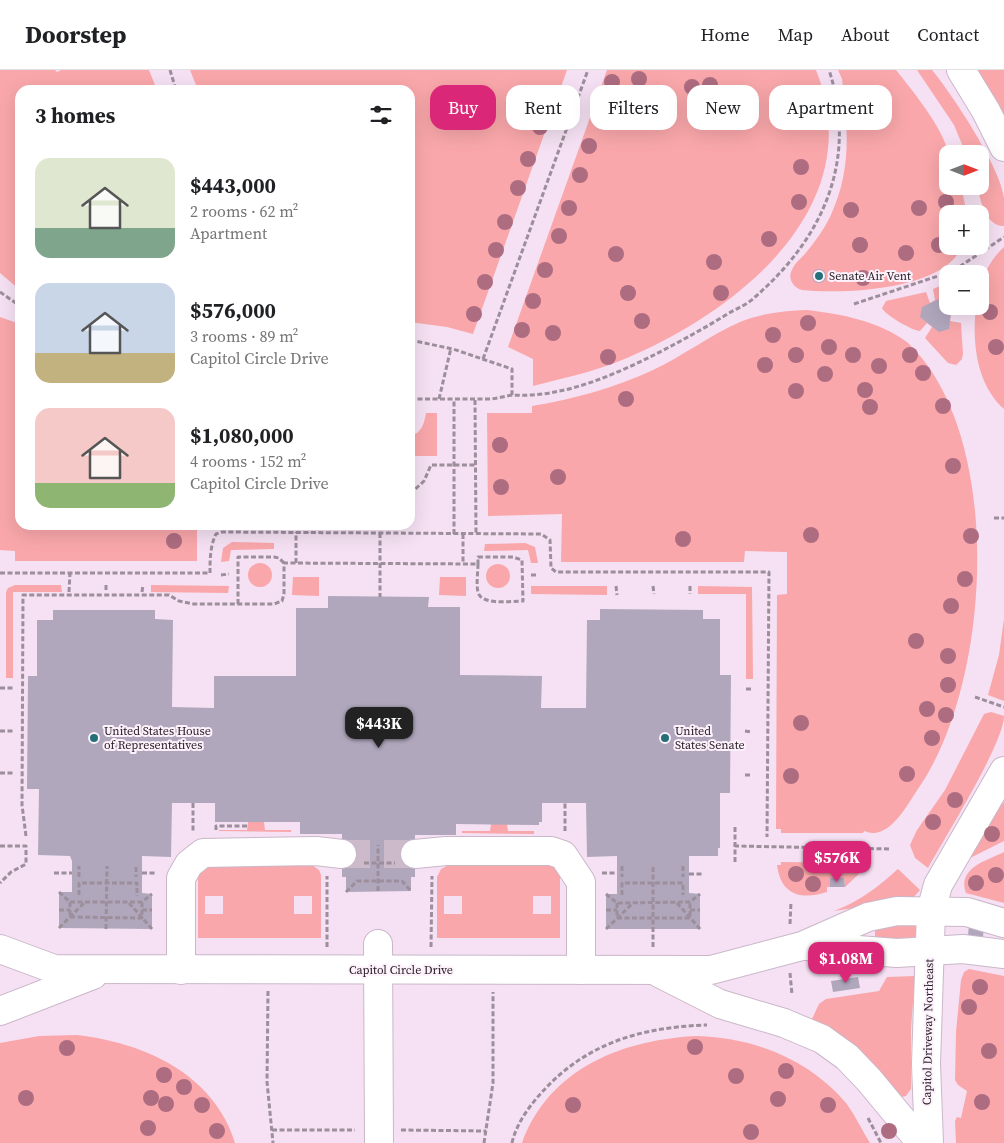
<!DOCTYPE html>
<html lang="en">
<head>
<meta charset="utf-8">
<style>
  body { margin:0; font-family:"Source Serif 4",serif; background:#f2f2f2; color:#202124; height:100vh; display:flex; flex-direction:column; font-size:19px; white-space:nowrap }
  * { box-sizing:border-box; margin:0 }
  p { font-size:16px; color:#757577 }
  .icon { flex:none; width:28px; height:28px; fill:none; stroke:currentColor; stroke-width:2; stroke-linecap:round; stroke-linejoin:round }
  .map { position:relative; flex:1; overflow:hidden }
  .panel { position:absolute; left:15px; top:15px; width:400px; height:445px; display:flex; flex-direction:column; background:#fff; border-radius:15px; box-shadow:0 5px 20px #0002 }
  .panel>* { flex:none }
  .guide { position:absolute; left:430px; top:15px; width:475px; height:45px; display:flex; gap:10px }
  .needle { width:32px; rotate:90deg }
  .buttons { position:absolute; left:939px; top:75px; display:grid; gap:10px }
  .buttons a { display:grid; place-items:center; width:50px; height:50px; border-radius:10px; background:#fff; box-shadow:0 5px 20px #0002; font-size:25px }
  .price { position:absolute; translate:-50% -42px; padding:0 11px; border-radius:10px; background:#db2777; color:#fff; font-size:16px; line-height:32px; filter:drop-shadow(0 1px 2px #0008) }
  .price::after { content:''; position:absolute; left:50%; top:30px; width:15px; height:11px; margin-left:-8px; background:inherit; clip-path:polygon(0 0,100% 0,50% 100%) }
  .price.current { background:#222; color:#fff }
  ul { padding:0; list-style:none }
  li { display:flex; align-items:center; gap:15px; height:125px; padding:0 20px }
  li span { display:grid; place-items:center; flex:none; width:140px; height:100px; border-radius:15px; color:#555 }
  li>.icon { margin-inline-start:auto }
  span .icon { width:60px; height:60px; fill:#fffc; stroke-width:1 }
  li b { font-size:21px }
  h2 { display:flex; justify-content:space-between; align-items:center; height:60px; padding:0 20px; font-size:21px }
  .tag { padding:0 18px; border-radius:15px; background:#fff; box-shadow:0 5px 20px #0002; font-size:18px; line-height:45px }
  .tag.current { background:#db2777; color:#fff }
  header { display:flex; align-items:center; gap:30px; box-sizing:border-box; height:70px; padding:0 25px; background:#fff; border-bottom:1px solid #e0e0e0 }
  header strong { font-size:24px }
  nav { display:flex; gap:28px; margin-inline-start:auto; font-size:18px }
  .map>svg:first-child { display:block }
  .green { fill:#f9a7aa; fill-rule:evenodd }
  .building { fill:#b0a7bd }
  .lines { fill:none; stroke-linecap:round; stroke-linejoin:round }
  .minor-tunnel { stroke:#ccbaca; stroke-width:28; stroke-dasharray:28 14; stroke-linecap:butt }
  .minor-casing { stroke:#cab7c9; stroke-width:30 }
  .path { stroke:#9c8e9b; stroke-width:3; stroke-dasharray:5 2.5; stroke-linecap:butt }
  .minor { stroke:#fff; stroke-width:28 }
  .tree { fill:#ae6c81 }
  .poi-dot { fill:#256f78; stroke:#fdf1fc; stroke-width:2 }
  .labels { text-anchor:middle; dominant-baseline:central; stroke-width:4; stroke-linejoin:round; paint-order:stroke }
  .poi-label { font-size:12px; fill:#282027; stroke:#fdf1fc; text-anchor:start }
  .street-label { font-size:12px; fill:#282027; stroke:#fdf1fc }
</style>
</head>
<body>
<header>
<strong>Doorstep</strong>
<nav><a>Home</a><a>Map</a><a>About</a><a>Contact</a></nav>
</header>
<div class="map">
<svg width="1004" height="1073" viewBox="0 0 1004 1073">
  <rect width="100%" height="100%" fill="#f5e1f3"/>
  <g class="green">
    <path d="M0 0H55L57 2 61 0H149L157 20H20V220L0 203Z"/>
    <path d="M190 0H567L473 264 447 257 410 252V20H198Z"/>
    <path d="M607 0H816C871 136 738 241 627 288 597 301 564 308 533 316V289L508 277Z"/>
    <path d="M838 0H896C912 20 943 58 948 82 949 91 948 106 948 116H961L967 144H948V176H962C945 221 842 224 802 220 794 218 787 209 792 200 794 194 800 189 804 185 814 173 823 161 830 147 852 100 848 59 842 9Z"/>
    <path d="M917 0H932C952 24 1001 98 1004 128 1004 137 1004 147 1004 156 985 156 981 131 977 116H980V84H966L954 55Z"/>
    <path d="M968 0H1004V63Z"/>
    <path d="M1004 177V339C976 314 972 272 976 236H980C980 213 986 193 1004 177Z"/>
    <path d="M947 213 948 236H962L961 244 951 242 950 251 961 253 963 284 962 289 956 295 948 293 925 268 932 257 927 253 920 261C913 261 885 245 882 238L886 231 926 222 930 233 935 230 933 219Z"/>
    <path d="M807 240C842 244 878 251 907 272 1004 362 993 607 920 716 910 730 894 763 873 763 871 763 867 762 864 761L863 763H781V759H776L777 525 787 524V482L745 481 744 492H561L562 444 488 446 487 343H532V336C574 329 614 318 653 300 683 286 710 265 740 252 762 243 784 241 807 240Z"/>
    <path d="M0 247 20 254V455H197V491H15V481L0 480Z"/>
    <path d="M426 343H437V386H413L410 399V366C422 363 424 354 426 343Z"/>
    <path d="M232 472 274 473V479L231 480 229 491 221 492 223 478Z"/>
    <path d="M525 473 535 477 538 493H531L528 480 484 481 485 474Z"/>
    <circle cx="260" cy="505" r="12"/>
    <circle cx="498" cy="506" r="12"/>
    <path d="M293 507H319V526L292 525Z"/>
    <path d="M440 507H466V526L439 525Z"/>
    <path d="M15 515H61L62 522H13V608H6V522L8 518Z"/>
    <path d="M151 515 229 516 228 523 151 522Z"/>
    <path d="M531 516H607V525L531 524Z"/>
    <path d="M698 516 752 517 753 609H746V524H698Z"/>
    <path d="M1004 549V631L988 625 999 585Z"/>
    <path d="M991 642 1004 646C1004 673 944 769 928 798L915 788 910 775 917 760 945 720 984 644Z"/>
    <path d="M1004 732V771L966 790 987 752Z"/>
    <path d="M248 752H264L265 760H291V762L219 761V760H247Z"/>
    <path d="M491 754H507L508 761H534V764L462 763V761H490Z"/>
    <path d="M1004 782V833L966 823C957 798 986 791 1004 782Z"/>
    <path d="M781 792 863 793V800L845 817 844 808H830V817H827V822C802 830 781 826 777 795H781Z"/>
    <path d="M312 795 319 800 321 805V868H198V807L205 796ZM205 826H223V844H205ZM294 826H312V844H294Z"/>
    <path d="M449 795H547L556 797 560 805V868H437V807L441 799ZM444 826H462V844H444ZM533 826H551V844H533Z"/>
    <path d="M898 799 920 820 912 829 834 841C859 832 879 816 898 799Z"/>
    <path d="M911 850C917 857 919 863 912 871L882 873 875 867V857Z"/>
    <path d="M969 899 1004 906V1073H956L955 1051 957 1047 961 1048 967 1021 958 1015 955 1010 956 962 961 910 964 902Z"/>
    <path d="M915 906 911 959V1019L906 1026 901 1027 811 951 819 934 826 929 879 921 887 907Z"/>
    <path d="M77 965C144 973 213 1003 235 1073H0V973L39 966Z"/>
    <path d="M698 966C754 968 809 989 846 1033 855 1045 862 1060 870 1073H522C549 998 624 969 698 966Z"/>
  </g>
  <g class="building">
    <circle cx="819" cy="206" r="7"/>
    <path d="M943 227 948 232V236H952L951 242 949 259 939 262 920 247 922 237Z"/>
    <path d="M328 526 429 527 428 537H460V605L542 606 541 638H586L587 550H600V539L703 540V549H720V605H731L730 723H720V778H718V786H689V823L700 824V859H606V824H617V786L587 787 586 733H542V752H539V755L456 754V765H415V807H411V821L346 822V807H342V764H300V752H215V733H172L171 787 142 786V823L152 824V859L59 858V822H72V791L70 786 38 785 39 719H27L28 606H37V550H53V540H155V549L173 550 172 637 214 638V606H296V538H328Z"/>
    <path d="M830 808H844L845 817H830Z"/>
    <path d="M969 855 984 857 983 867 968 865Z"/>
    <path d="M858 907 860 918 833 922 831 911Z"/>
  </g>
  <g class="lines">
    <path class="minor-tunnel" d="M342 784H415"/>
    <defs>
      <g id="minor">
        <path d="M961 0 986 41 1004 77"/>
        <path d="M415 784 446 781H551L563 785 581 812V900"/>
        <path d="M378 874 379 1073"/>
        <path d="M806 876 897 883 963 879 1004 884"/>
        <path d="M0 879 54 899 711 900 802 876 868 847 897 841 967 842 1004 853"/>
        <path d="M181 900V808L189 794 203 783 316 781 342 784"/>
        <path d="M659 903 720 934 784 953 822 969 847 987 869 1010 913 1063 925 1073"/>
        <path d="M0 941 93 905"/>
        <path d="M929 1073 926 994 931 841 938 815 1004 701"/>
      </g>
    </defs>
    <use href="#minor" class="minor-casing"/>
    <g class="path">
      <path d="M170 0 176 20"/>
      <path d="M0 222 20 236"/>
      <path d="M854 234 953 201 1004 167"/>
      <path d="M410 270 453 279 512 299V325C562 328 612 306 656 284 681 271 705 258 729 243 738 238 748 234 755 227 824 167 858 89 829 0"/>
      <path d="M483 289 588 0"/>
      <path d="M410 329H492L512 325"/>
      <path d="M439 329 451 278"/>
      <path d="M475 330 476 464"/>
      <path d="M410 424 424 411 431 395H475"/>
      <path d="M994 448H1004"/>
      <path d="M284 455V462"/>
      <path d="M309 455V463"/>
      <path d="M380 463V527"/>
      <path d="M454 464V329"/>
      <path d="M463 464V494"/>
      <path d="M296 493V462"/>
      <path d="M0 503H210C210 490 210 476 216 464L222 462 541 464 550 470 551 498 556 502H769L767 767"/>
      <path d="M221 505 229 504"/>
      <path d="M531 505H538"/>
      <path d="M106 515V522"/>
      <path d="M616 516 617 525"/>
      <path d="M653 516 654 524"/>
      <path d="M690 516V524"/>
      <path d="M69 522 70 503"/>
      <path d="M142 522 143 515"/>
      <path d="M238 534V487H274L279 488 284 493"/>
      <path d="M0 618H13"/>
      <path d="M746 619H753"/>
      <path d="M975 627 1004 637"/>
      <path d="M0 661H13"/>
      <path d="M745 661 752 662"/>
      <path d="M0 703H13"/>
      <path d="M745 705H752"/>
      <path d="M193 733V762"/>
      <path d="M735 757V776"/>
      <path d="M216 760V756H248"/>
      <path d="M565 761V733"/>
      <path d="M26 766 22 735 23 525H169L179 531 194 534H274L282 531 284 524V493L478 494C478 502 476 514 478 522 481 536 512 531 523 531L522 490 513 487H478V494"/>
      <path d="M0 776H26V794L11 802 0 813"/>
      <path d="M735 792V776L891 779"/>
      <path d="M364 793H395"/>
      <path d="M622 796V807"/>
      <path d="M683 796V807"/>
      <path d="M136 797V807"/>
      <path d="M54 803H72"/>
      <path d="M142 803H155"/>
      <path d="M602 803H617"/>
      <path d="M689 804H703"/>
      <path d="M79 807V796"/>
      <path d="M378 821V775"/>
      <path d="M59 822 70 832V847L142 848V832"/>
      <path d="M346 822 357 811H402L411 821"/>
      <path d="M606 824 617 833 690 832 700 824"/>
      <path d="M79 825V813H137V826"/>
      <path d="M622 825V813H683V825"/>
      <path d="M70 832H142L152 824"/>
      <path d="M129 833 152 859"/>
      <path d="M617 833V848H690V832"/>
      <path d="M677 833 700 859"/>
      <path d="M59 840H70"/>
      <path d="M142 840H152"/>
      <path d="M606 840H617"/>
      <path d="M690 840H700"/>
      <path d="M790 854 791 832"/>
      <path d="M59 858 84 833"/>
      <path d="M106 859 107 796"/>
      <path d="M606 859 633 833"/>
      <path d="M327 877V806"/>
      <path d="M431 877 432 806"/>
      <path d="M653 877V796"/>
      <path d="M790 903 792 925"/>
      <path d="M268 921 267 1012 273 1073"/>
      <path d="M868 1048 881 1073"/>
      <path d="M272 1060H355"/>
      <path d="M401 1060 486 1061"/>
      <path d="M484 1073 493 1013V922"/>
      <path d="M512 1073C516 1054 530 1035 543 1021 588 972 643 957 707 955"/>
    </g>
    <use href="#minor" class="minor"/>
  </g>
  <g class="tree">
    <circle cx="639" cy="9" r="8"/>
    <circle cx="612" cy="12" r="8"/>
    <circle cx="710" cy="15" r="8"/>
    <circle cx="692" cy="17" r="8"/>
    <circle cx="550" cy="28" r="8"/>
    <circle cx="601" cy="43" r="8"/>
    <circle cx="540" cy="57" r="8"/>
    <circle cx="589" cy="76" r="8"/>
    <circle cx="528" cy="89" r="8"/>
    <circle cx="801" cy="97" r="8"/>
    <circle cx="580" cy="105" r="8"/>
    <circle cx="518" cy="118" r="8"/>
    <circle cx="799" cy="132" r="8"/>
    <circle cx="946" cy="132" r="8"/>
    <circle cx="569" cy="138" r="8"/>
    <circle cx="919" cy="138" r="8"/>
    <circle cx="851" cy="140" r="8"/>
    <circle cx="505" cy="152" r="8"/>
    <circle cx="559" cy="166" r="8"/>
    <circle cx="769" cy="169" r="8"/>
    <circle cx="860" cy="175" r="8"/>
    <circle cx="939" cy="175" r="8"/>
    <circle cx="496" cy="180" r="8"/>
    <circle cx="906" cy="183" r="8"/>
    <circle cx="616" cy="184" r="8"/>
    <circle cx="714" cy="192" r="8"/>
    <circle cx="545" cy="200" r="8"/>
    <circle cx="863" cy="208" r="8"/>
    <circle cx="485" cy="212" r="8"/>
    <circle cx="628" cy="223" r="8"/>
    <circle cx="721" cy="223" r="8"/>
    <circle cx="533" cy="231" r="8"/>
    <circle cx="990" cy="242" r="8"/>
    <circle cx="474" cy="244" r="8"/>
    <circle cx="642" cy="251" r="8"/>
    <circle cx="808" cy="253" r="8"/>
    <circle cx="522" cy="260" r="8"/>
    <circle cx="553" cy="263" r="8"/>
    <circle cx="773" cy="265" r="8"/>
    <circle cx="829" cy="277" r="8"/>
    <circle cx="996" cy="277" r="8"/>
    <circle cx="796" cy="285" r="8"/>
    <circle cx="853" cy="285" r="8"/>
    <circle cx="910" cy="285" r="8"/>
    <circle cx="608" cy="287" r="8"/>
    <circle cx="765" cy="295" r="8"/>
    <circle cx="879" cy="296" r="8"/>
    <circle cx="923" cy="303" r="8"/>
    <circle cx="825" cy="304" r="8"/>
    <circle cx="865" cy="320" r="8"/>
    <circle cx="796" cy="321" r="8"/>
    <circle cx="626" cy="329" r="8"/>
    <circle cx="943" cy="336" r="8"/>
    <circle cx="870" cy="337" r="8"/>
    <circle cx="500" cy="375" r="8"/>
    <circle cx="953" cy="396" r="8"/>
    <circle cx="558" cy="407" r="8"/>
    <circle cx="501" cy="417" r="8"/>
    <circle cx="811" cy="465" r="8"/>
    <circle cx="971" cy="466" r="8"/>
    <circle cx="683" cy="469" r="8"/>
    <circle cx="174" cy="471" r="8"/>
    <circle cx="965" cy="509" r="8"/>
    <circle cx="951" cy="536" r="8"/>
    <circle cx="916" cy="571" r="8"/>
    <circle cx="948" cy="586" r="8"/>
    <circle cx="948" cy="615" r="8"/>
    <circle cx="927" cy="639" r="8"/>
    <circle cx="946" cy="645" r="8"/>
    <circle cx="801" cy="653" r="8"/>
    <circle cx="932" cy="668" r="8"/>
    <circle cx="907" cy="704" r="8"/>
    <circle cx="791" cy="706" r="8"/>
    <circle cx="955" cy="730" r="8"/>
    <circle cx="933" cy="752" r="8"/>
    <circle cx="992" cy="764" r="8"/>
    <circle cx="796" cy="804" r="8"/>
    <circle cx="996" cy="805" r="8"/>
    <circle cx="976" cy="813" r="8"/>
    <circle cx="813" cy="814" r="8"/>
    <circle cx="980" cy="917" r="8"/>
    <circle cx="969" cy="937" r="8"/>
    <circle cx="695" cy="977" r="8"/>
    <circle cx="67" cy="978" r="8"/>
    <circle cx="989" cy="981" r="8"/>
    <circle cx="786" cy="1001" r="8"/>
    <circle cx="164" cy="1005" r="8"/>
    <circle cx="736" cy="1006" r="8"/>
    <circle cx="184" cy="1017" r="8"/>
    <circle cx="26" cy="1028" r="8"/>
    <circle cx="151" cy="1028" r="8"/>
    <circle cx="778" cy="1029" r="8"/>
    <circle cx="982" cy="1032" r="8"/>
    <circle cx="166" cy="1034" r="8"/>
    <circle cx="202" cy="1035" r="8"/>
    <circle cx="573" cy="1035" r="8"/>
    <circle cx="828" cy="1035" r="8"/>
    <circle cx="148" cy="1058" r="8"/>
    <circle cx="217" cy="1061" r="8"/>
    <circle cx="889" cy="1061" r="8"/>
    <circle cx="751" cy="1062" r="8"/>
  </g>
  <g class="poi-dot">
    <circle cx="819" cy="206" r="5"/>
    <circle cx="94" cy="668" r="5"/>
    <circle cx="665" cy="668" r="5"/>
  </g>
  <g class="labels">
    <g class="poi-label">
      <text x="829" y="206">Senate Air Vent</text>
      <text x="104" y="661">United States House<tspan x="104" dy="14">of Representatives</tspan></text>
      <text x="675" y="661">United<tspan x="675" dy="14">States Senate</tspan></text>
    </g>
    <g class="street-label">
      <text x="401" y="900">Capitol Circle Drive</text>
      <text transform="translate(928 962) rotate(-89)">Capitol Driveway Northeast</text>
    </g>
  </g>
</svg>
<div class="buttons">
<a><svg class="needle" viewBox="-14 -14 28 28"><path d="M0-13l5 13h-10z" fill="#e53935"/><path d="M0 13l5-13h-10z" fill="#757577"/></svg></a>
<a>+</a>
<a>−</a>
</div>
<b class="price current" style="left:379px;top:679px">$443K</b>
<b class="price" style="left:837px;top:813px">$576K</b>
<b class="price" style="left:846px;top:914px">$1.08M</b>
<div class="guide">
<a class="tag current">Buy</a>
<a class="tag">Rent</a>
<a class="tag">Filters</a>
<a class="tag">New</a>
<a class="tag">Apartment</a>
</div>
<section class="panel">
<h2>3 homes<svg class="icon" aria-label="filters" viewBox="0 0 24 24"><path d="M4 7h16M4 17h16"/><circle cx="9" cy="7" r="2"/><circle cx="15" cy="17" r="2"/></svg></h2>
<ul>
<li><span style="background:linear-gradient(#dfe7d0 70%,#7fa58c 0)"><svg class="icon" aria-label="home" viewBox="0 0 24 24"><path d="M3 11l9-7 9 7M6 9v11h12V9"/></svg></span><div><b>$443,000</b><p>2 rooms · 62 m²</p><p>Apartment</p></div></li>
<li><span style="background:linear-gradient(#c9d6e8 70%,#c2b280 0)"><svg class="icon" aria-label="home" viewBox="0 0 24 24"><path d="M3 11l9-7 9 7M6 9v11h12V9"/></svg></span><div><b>$576,000</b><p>3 rooms · 89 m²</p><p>Capitol Circle Drive</p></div></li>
<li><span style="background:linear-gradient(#f6c9c9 75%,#8fb573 0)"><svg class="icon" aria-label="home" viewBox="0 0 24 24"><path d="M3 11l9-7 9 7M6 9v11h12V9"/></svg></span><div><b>$1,080,000</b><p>4 rooms · 152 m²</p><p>Capitol Circle Drive</p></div></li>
</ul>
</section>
</div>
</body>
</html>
